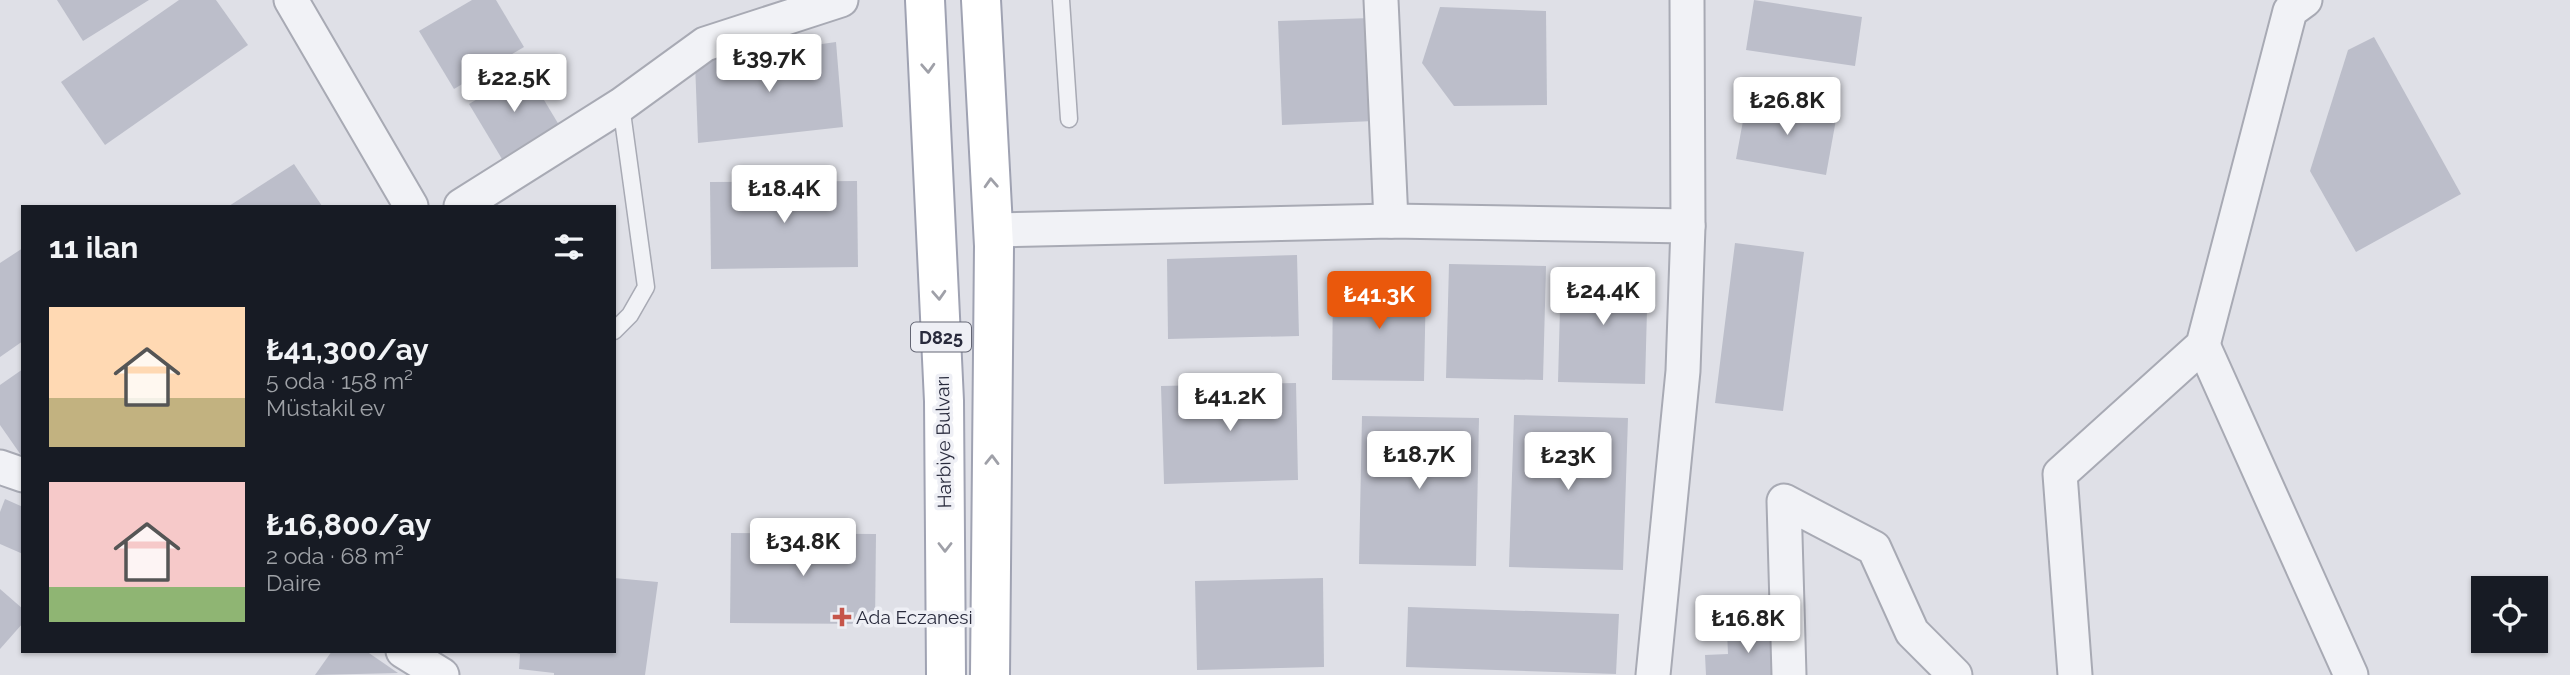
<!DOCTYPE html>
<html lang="tr">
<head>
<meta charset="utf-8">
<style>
  body { margin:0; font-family:Raleway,sans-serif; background:#242831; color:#f1f3f6; height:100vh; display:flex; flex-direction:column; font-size:26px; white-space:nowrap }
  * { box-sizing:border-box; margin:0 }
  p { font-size:23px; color:#9ea1a6 }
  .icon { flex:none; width:38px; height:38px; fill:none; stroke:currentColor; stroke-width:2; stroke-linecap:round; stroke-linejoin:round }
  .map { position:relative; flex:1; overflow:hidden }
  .side { position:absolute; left:21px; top:205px; width:595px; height:448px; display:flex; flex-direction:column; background:#171b24; border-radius:0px; box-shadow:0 2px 5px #0004 }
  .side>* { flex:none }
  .controls { position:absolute; left:2471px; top:576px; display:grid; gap:14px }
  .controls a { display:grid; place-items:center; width:77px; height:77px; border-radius:0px; background:#171b24; box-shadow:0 2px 5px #0004; font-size:35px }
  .price { position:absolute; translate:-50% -60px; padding:0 16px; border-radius:7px; background:#fff; color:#222; font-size:23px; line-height:46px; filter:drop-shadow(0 2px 4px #0008) }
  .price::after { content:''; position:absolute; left:50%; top:42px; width:21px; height:16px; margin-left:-10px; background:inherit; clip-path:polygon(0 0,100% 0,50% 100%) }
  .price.on { background:#ea580c; color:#fff }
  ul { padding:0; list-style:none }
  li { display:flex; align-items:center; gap:21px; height:175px; padding:0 28px }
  li span { display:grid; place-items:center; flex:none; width:196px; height:140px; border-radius:0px; color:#555 }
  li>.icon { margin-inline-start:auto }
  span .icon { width:84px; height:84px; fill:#fffc; stroke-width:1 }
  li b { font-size:30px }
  h2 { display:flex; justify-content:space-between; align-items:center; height:84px; padding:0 28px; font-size:30px }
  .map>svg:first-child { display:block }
  .building { fill:#bcbeca }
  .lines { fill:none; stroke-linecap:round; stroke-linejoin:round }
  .service-casing { stroke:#a8aab4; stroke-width:19 }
  .minor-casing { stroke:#a8aab4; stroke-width:37 }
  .primary-casing { stroke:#9fa2b2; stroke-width:42 }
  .service { stroke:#f1f2f6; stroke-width:16 }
  .minor { stroke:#f1f2f6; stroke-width:33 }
  .primary { stroke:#fff; stroke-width:38 }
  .oneway { stroke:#9fa0a8 }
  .poi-dot { fill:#c6554a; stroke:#eeeff5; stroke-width:2.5 }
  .labels { text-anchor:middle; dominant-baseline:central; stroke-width:7; stroke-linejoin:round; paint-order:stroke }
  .shield { fill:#eeeff5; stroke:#646674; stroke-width:2 }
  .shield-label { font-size:18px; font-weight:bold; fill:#292b3d }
  .street-label { font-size:19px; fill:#292b3d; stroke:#eeeff5 }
  .poi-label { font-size:19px; fill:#292b3d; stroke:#eeeff5; text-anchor:start }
</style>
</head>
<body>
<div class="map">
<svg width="2570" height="675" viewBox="0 0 2570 675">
  <rect width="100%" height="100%" fill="#dfe0e7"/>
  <g class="building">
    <path d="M57 0H149L83 41Z"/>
    <path d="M179 0H216L248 45 105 145 61 82Z"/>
    <path d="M472 0H496L524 47 454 89 419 31Z"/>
    <path d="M1754 0 1862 17 1855 66 1746 50Z"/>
    <path d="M1440 7 1546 11 1547 105 1454 106 1422 63Z"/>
    <path d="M1371 18 1374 121 1282 125 1278 21Z"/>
    <path d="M2374 37 2461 194 2356 252 2310 171 2348 50Z"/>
    <path d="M836 42 843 127 698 143 695 62Z"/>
    <path d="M526 70 559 125 502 159 469 104Z"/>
    <path d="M1747 99 1837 114 1826 175 1736 159Z"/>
    <path d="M294 164 322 206H229Z"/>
    <path d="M857 181 858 267 711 269 710 182Z"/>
    <path d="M1735 243 1804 252 1783 411 1715 403Z"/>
    <path d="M23 248V341L0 357V263Z"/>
    <path d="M1297 255 1299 336 1168 339 1167 259Z"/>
    <path d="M1449 264 1546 266 1543 380 1446 378Z"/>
    <path d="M1561 270 1648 273 1645 384 1558 382Z"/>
    <path d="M1333 282 1426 283 1424 381 1332 380Z"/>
    <path d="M23 369V458L0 425V385Z"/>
    <path d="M1296 383 1298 480 1164 484 1161 386Z"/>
    <path d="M1514 415 1628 418 1623 570 1509 567Z"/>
    <path d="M1362 416 1479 418 1476 566 1359 564Z"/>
    <path d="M5 499 23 507V554L0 544V512Z"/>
    <path d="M731 533 876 534 875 624 730 623Z"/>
    <path d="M614 578 658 582 645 675H554V673L519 669 520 654 509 651H614Z"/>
    <path d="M1323 578 1324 667 1197 670 1195 581Z"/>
    <path d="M0 589 23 609V623L0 649Z"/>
    <path d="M1408 607 1619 614 1616 674 1406 667Z"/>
    <path d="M1779 629 1780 675H1706L1705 655 1728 654 1727 631Z"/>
    <path d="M332 651H366L398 673 315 675Z"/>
  </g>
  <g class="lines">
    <defs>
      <g id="service">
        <path d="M1061 0 1069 119"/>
        <path d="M614 331 630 315 646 287 621 105"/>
      </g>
      <g id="minor">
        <path d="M291 0 411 206"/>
        <path d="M1381 0 1391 221"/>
        <path d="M1687 0 1688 226"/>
        <path d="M461 206 621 105 705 44 841 0"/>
        <path d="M993 230 1391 221 1688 226 1683 371 1653 675"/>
        <path d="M2203 345 2351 675"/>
        <path d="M0 467 23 475"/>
        <path d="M403 651 442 675"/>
        <path d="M1789 675 1784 501 1874 548 1912 632 1955 675"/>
        <path d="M2075 675 2060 474 2203 345 2290 11 2305 0"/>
      </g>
      <g id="primary">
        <path d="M925 0 944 401 946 675"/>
        <path d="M981 0 994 246 990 675"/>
      </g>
    </defs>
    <use href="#service" class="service-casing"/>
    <use href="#minor" class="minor-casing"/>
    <use href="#primary" class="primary-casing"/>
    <use href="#service" class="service"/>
    <use href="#minor" class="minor"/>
    <use href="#primary" class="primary"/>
  </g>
  <defs><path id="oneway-chevron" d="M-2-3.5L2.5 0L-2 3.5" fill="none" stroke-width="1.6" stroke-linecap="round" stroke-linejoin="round" transform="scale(1.75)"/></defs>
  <g class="oneway">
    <use href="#oneway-chevron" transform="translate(928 68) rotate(87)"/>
    <use href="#oneway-chevron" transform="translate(991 183) rotate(-93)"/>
    <use href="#oneway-chevron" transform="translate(939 295) rotate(87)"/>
    <use href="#oneway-chevron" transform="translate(992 460) rotate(-89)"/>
    <use href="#oneway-chevron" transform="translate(945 547) rotate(90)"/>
  </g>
  <path class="poi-dot" d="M838.5 606.5h7v7h7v7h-7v7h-7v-7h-7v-7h7z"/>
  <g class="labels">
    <rect class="shield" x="911" y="322.5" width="60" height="29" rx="5"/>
    <g class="shield-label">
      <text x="941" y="337">D825</text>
    </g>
    <g class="street-label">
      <text transform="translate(943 442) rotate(-91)">Harbiye Bulvarı</text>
    </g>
    <g class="poi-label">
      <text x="856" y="617">Ada Eczanesi</text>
    </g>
  </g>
</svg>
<div class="controls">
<a><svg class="icon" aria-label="locate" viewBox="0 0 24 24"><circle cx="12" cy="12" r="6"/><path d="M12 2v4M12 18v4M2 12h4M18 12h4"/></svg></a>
</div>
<b class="price" style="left:769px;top:94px">₺39.7K</b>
<b class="price" style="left:514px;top:114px">₺22.5K</b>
<b class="price" style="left:1787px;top:137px">₺26.8K</b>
<b class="price" style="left:784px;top:225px">₺18.4K</b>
<b class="price" style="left:1603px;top:327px">₺24.4K</b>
<b class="price on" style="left:1379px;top:331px">₺41.3K</b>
<b class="price" style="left:1230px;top:433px">₺41.2K</b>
<b class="price" style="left:1419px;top:491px">₺18.7K</b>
<b class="price" style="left:1568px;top:492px">₺23K</b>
<b class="price" style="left:803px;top:578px">₺34.8K</b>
<b class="price" style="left:1748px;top:655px">₺16.8K</b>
<section class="side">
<h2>11 ilan<svg class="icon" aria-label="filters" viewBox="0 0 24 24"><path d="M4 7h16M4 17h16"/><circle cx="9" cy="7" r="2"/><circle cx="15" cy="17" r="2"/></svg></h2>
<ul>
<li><span style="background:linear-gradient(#ffd9b3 65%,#c2b280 0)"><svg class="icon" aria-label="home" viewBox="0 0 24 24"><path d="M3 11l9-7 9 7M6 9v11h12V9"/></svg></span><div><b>₺41,300/ay</b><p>5 oda · 158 m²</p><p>Müstakil ev</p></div></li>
<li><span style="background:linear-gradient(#f6c9c9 75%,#8fb573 0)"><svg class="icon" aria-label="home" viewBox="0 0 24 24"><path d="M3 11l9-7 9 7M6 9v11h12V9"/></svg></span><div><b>₺16,800/ay</b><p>2 oda · 68 m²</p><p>Daire</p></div></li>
</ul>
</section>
</div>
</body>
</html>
